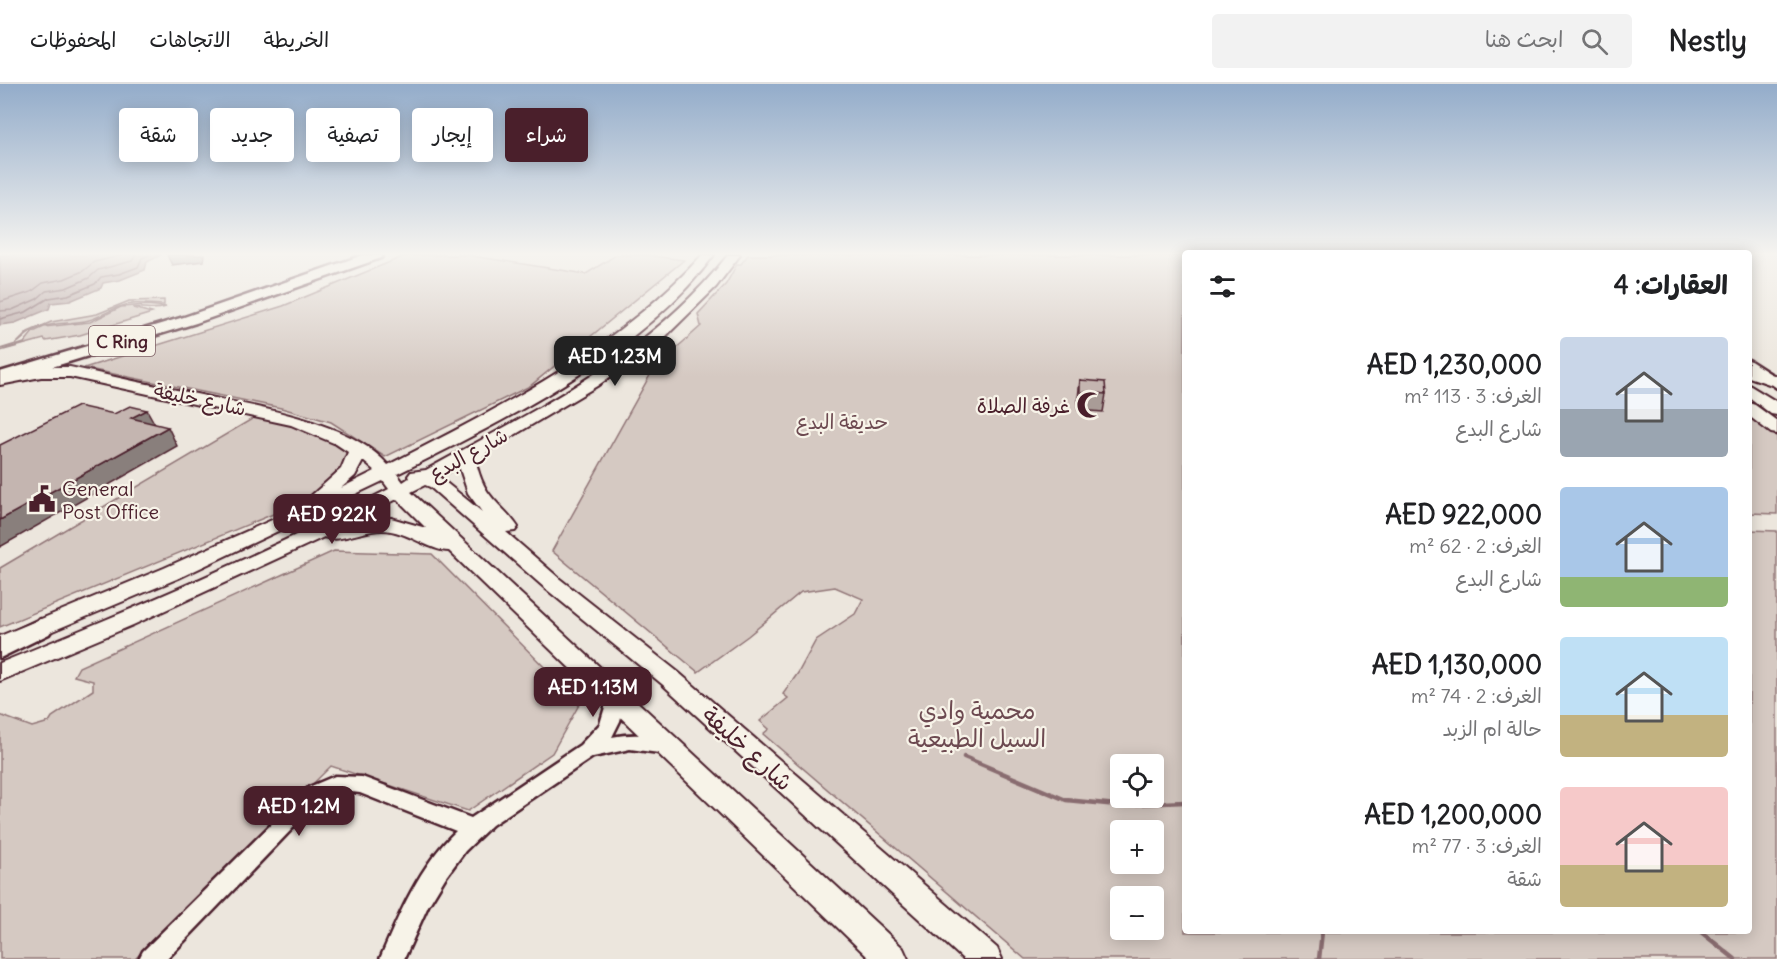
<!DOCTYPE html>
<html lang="ar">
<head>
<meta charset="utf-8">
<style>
  body { margin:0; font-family:Delius,"Playpen Sans Arabic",sans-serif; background:#f2f2f2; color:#202124; direction:rtl; height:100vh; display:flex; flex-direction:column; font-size:22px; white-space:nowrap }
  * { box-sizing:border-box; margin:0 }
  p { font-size:20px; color:#757577 }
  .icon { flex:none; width:33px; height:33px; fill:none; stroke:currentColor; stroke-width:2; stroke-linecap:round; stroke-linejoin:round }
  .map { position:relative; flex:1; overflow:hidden; direction:ltr }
  .drawer { position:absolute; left:1182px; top:166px; width:570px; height:684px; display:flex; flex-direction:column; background:#fff; border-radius:6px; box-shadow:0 3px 15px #0003; direction:rtl }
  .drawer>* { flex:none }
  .banner { position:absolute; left:18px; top:24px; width:570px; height:54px; direction:rtl; display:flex; gap:12px }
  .buttons { position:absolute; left:1110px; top:670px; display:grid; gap:12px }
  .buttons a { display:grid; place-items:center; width:54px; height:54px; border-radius:6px; background:#fff; box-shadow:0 3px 15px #0003; font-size:30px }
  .price { position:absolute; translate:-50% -51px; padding:0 14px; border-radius:12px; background:#4a1f2b; color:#fff; font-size:20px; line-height:39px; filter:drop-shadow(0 2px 3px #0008) }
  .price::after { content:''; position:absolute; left:50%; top:36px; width:18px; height:14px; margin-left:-9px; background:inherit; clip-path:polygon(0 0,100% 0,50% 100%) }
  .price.current { background:#222; color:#fff }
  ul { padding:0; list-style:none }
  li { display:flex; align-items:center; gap:18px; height:150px; padding:0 24px }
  li span { display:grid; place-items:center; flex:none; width:168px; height:120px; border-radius:6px; color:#555 }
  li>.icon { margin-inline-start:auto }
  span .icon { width:72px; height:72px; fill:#fffc; stroke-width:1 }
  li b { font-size:26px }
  h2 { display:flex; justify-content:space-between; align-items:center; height:72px; padding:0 24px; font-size:26px }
  .tag { padding:0 21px; border-radius:6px; background:#fff; box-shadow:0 3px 15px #0003; font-size:21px; line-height:54px }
  .tag.current { background:#4a1f2b; color:#fff }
  header { display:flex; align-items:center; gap:36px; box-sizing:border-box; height:84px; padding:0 30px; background:#fff; border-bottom:2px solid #e0e0e0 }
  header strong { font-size:28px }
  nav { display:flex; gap:33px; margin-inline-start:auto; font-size:21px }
  .search { width:420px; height:54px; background:#f2f2f2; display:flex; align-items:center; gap:15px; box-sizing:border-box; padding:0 21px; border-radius:6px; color:#757577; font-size:22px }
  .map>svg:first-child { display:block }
  .green { fill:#d5c9c2; stroke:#907476; stroke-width:1.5; fill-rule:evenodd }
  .water { fill:#b39f9d; stroke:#896c6f; stroke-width:1.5 }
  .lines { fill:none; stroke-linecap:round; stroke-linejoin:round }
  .shore { stroke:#745259; stroke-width:1.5 }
  .stream { stroke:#896c6f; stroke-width:4.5 }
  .minor-casing { stroke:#4a1f2b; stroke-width:5 }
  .major-casing { stroke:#4a1f2b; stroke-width:4 }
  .highway-casing { stroke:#4a1f2b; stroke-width:5 }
  .minor { fill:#f7f3e8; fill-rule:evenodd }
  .major { fill:#f7f3e8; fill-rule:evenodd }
  .highway { fill:#f7f3e8; fill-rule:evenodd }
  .wall { fill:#a99c97; stroke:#4a1f2b; stroke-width:1.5 }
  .shaded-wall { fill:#897f7b; stroke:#4a1f2b; stroke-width:1.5 }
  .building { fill:#c4b5b0; stroke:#4a1f2b; stroke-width:1.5 }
  .labels { text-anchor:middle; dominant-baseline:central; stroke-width:4.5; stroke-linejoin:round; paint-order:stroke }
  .shield { fill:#f7f3e8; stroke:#7e5f64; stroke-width:1.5 }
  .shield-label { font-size:18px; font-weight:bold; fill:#4a1f2b }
  .street-label { font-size:20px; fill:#4a1f2b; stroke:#f7f3e8 }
  .poi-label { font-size:20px; fill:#4a1f2b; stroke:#f7f3e8; text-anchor:end }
  .park-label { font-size:20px; fill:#6d4a51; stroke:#f7f3e8 }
  .near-park-label { font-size:24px; fill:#6d4a51; stroke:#f7f3e8 }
  .near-street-label { font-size:24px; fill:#4a1f2b; stroke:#f7f3e8 }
</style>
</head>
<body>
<header>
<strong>Nestly</strong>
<div class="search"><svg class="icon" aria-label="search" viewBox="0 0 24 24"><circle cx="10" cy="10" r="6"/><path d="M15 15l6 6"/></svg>ابحث هنا</div>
<nav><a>الخريطة</a><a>الاتجاهات</a><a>المحفوظات</a></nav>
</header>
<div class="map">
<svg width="1777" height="875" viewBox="0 0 1777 875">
  <rect width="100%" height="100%" fill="#ece6dd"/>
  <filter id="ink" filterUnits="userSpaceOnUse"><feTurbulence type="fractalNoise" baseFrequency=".0167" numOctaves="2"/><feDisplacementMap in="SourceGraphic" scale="12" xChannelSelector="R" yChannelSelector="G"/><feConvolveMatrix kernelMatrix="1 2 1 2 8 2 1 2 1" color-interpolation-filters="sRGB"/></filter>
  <g filter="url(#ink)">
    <g class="green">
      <path d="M407 171H466L586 190 616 171H645L684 176 530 302 385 373 331 338 281 324 84 284 283 222Z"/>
      <path d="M748 171H1185V848H1749V446L1777 447V875H1025L763 650 769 645 760 637 788 614 783 610 798 589 816 556 855 530 863 515 835 503 801 508 748 552 698 588 552 467 654 284 701 242 698 230 726 200 737 180H741ZM1120 681H1154V714H1120ZM1120 747H1154V780H1120ZM1120 813H1154V846H1120Z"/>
      <path d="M164 216V221C148 221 135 217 119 223 107 227 98 235 85 237 69 240 54 238 39 244 21 250 25 261 0 265L16 260 28 248 51 238 97 230 129 217Z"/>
      <path d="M147 221 166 223C149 228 149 222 133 224L152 229 80 251 46 257 44 255 0 267 24 259 33 248 44 243 90 238 121 223Z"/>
      <path d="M257 332 297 342 347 365 350 379 327 402 283 426 0 543V484Z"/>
      <path d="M1749 333 1777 353V430L1749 429Z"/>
      <path d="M334 467 432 470 580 619 552 669 468 727 331 682 135 875H0V631L32 643 49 638 52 633 93 606V597L74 592 79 583Z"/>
    </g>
    <path class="water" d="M0 171H161L147 178 145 186 120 196 103 199 101 204 70 217 51 219 49 225 15 239 0 241Z"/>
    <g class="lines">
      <g class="shore">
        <path d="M0 218 31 208 43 199 64 195 83 187 94 178 124 171"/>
        <path d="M0 227 12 226 37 215 46 207 66 204 89 194 98 186 132 177 136 171"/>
        <path d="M0 235 26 228 49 214 68 211 95 200 101 193 119 190 138 183 142 174 149 171"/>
      </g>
      <g class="stream">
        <path d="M964 673 1066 716 1117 721 1185 718"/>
        <path d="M1701 848 1735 875"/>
        <path d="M1319 875 1322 848"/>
      </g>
      <defs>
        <g id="minor">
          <path d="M1749 276 1777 294V304L1749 285Z"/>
          <path d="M617 604 624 606 626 611 620 637 612 653C632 649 653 650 673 657L676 662 673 667 666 670 630 665 593 673 492 741 465 767 445 794 428 822 404 875H380C399 830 420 781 456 747L360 709C343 706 332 709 317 719L167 875H139L143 867 309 703 335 692 362 693 471 734 580 661 600 640 610 606Z"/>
        </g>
        <g id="major">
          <path d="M702 171H714C642 269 504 337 397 390L403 398 409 394 408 392 411 388 426 386C535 326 650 271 728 171H740L716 203 661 257 597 302 489 366 477 382C486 417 501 418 518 443L515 447 506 448 560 495 678 588 997 864 1002 875H963L662 600 546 505 430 403 425 401 411 408 903 864 908 875H870L449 467C430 467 407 447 383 446 366 445 336 460 324 453L133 541 0 597V579C132 526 263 470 389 405L383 397 179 494 0 569V552L164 484 317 416 312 411 341 385 348 368 336 360 291 341 70 293H41L0 301V291L41 283H70C114 293 157 302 201 311 254 323 351 337 388 381 501 323 616 266 702 171ZM363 377 375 387 341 404 355 392ZM459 382 468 409 482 428 439 393ZM397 415 426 444 391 434 355 437Z"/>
          <path d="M1749 283 1777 292V299L1772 301 1749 293Z"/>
          <path d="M1749 301 1777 318V331L1771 330 1749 313Z"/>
          <path d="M1749 319 1755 321 1777 337V350L1771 349 1749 332Z"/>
        </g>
        <g id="highway">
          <path d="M363 171H383L381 174 196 239 0 299V288L184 233Z"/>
          <path d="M40 535 49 538 53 544 49 550 0 574V554Z"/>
        </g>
      </defs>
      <use href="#minor" class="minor-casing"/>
      <use href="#major" class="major-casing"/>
      <use href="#highway" class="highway-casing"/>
      <use href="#minor" class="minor"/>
      <use href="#major" class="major"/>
      <use href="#highway" class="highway"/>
    </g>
    <path class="wall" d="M1080 296 1106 310 1103 328 1078 326V314Z"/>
    <g class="shaded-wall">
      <path d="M167 171H204L203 177 172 181Z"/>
      <path d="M147 326 157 344 131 334Z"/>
      <path d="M168 343 177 362 0 463V436Z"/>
    </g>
    <g class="building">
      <path d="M1080 296 1105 298 1106 310 1080 308Z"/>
      <path d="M78 322 114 330 130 322 147 326 131 334 168 343 0 436V361Z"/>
    </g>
  </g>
  <linearGradient id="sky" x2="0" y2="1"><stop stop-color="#93acca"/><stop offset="0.58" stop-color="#f6f4f0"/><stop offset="1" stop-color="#f6f4f0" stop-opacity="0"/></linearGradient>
  <rect width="1777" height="293" fill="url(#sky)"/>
  <defs>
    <symbol id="mosque-bare" viewBox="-9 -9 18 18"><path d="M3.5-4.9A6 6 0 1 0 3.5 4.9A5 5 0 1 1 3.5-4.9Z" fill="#4a1f2b" stroke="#f7f3e8" stroke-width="2.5" paint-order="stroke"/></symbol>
    <symbol id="civic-bare" viewBox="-9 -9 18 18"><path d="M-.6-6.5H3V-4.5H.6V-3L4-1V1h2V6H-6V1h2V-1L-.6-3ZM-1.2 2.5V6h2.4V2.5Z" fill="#4a1f2b" stroke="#f7f3e8" stroke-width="2.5" paint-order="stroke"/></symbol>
  </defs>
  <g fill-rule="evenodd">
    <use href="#mosque-bare" x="1071" y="302" width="38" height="38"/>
    <use href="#civic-bare" x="23" y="396" width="38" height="38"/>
  </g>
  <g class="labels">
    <rect class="shield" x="89" y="242" width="66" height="30" rx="4.5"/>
    <g class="shield-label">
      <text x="122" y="257">C Ring</text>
    </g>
    <g class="street-label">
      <text transform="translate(200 315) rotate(12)">شارع خليفة</text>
      <text transform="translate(468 370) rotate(-29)">شارع البدع</text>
    </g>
    <g class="poi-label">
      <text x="1070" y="321">غرفة الصلاة</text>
      <text x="62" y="404" text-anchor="start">General<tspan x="62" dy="23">Post Office</tspan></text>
    </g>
    <g class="park-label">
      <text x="842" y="337">حديقة البدع</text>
    </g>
    <g class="near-park-label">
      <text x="977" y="626">محمية وادي<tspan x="977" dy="28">السيل الطبيعية</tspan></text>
    </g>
    <g class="near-street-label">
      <text transform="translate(748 664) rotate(42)">شارع خليفة</text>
    </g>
  </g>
</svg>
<div class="buttons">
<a><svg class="icon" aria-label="locate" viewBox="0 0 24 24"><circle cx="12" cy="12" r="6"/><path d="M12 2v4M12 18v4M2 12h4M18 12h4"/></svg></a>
<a>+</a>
<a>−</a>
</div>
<b class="price current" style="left:615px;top:303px">AED 1.23M</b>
<b class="price" style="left:332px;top:461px">AED 922K</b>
<b class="price" style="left:593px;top:634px">AED 1.13M</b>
<b class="price" style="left:299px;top:753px">AED 1.2M</b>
<div class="banner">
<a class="tag current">شراء</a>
<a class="tag">إيجار</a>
<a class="tag">تصفية</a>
<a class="tag">جديد</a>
<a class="tag">شقة</a>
</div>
<section class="drawer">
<h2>العقارات: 4<svg class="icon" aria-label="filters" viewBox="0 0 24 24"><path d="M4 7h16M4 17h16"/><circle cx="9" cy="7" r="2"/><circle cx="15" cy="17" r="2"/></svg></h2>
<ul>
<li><span style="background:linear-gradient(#c9d6e8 60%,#9aa5b1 0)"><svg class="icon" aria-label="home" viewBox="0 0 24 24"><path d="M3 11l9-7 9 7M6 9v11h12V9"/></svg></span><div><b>AED 1,230,000</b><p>الغرف: 3 · 113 m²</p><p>شارع البدع</p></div></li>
<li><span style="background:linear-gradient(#a9c7e8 75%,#8fb573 0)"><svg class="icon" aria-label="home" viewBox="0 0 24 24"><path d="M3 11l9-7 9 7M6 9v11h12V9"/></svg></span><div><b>AED 922,000</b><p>الغرف: 2 · 62 m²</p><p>شارع البدع</p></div></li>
<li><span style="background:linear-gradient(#bfe0f5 65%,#c2b280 0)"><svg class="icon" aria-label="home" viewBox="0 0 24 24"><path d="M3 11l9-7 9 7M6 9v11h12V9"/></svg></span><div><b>AED 1,130,000</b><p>الغرف: 2 · 74 m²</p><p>حالة ام الزبد</p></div></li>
<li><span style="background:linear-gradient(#f6c9c9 65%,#c2b280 0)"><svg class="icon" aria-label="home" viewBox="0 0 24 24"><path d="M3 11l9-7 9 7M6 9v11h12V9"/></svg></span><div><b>AED 1,200,000</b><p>الغرف: 3 · 77 m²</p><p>شقة</p></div></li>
</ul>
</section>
</div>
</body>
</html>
